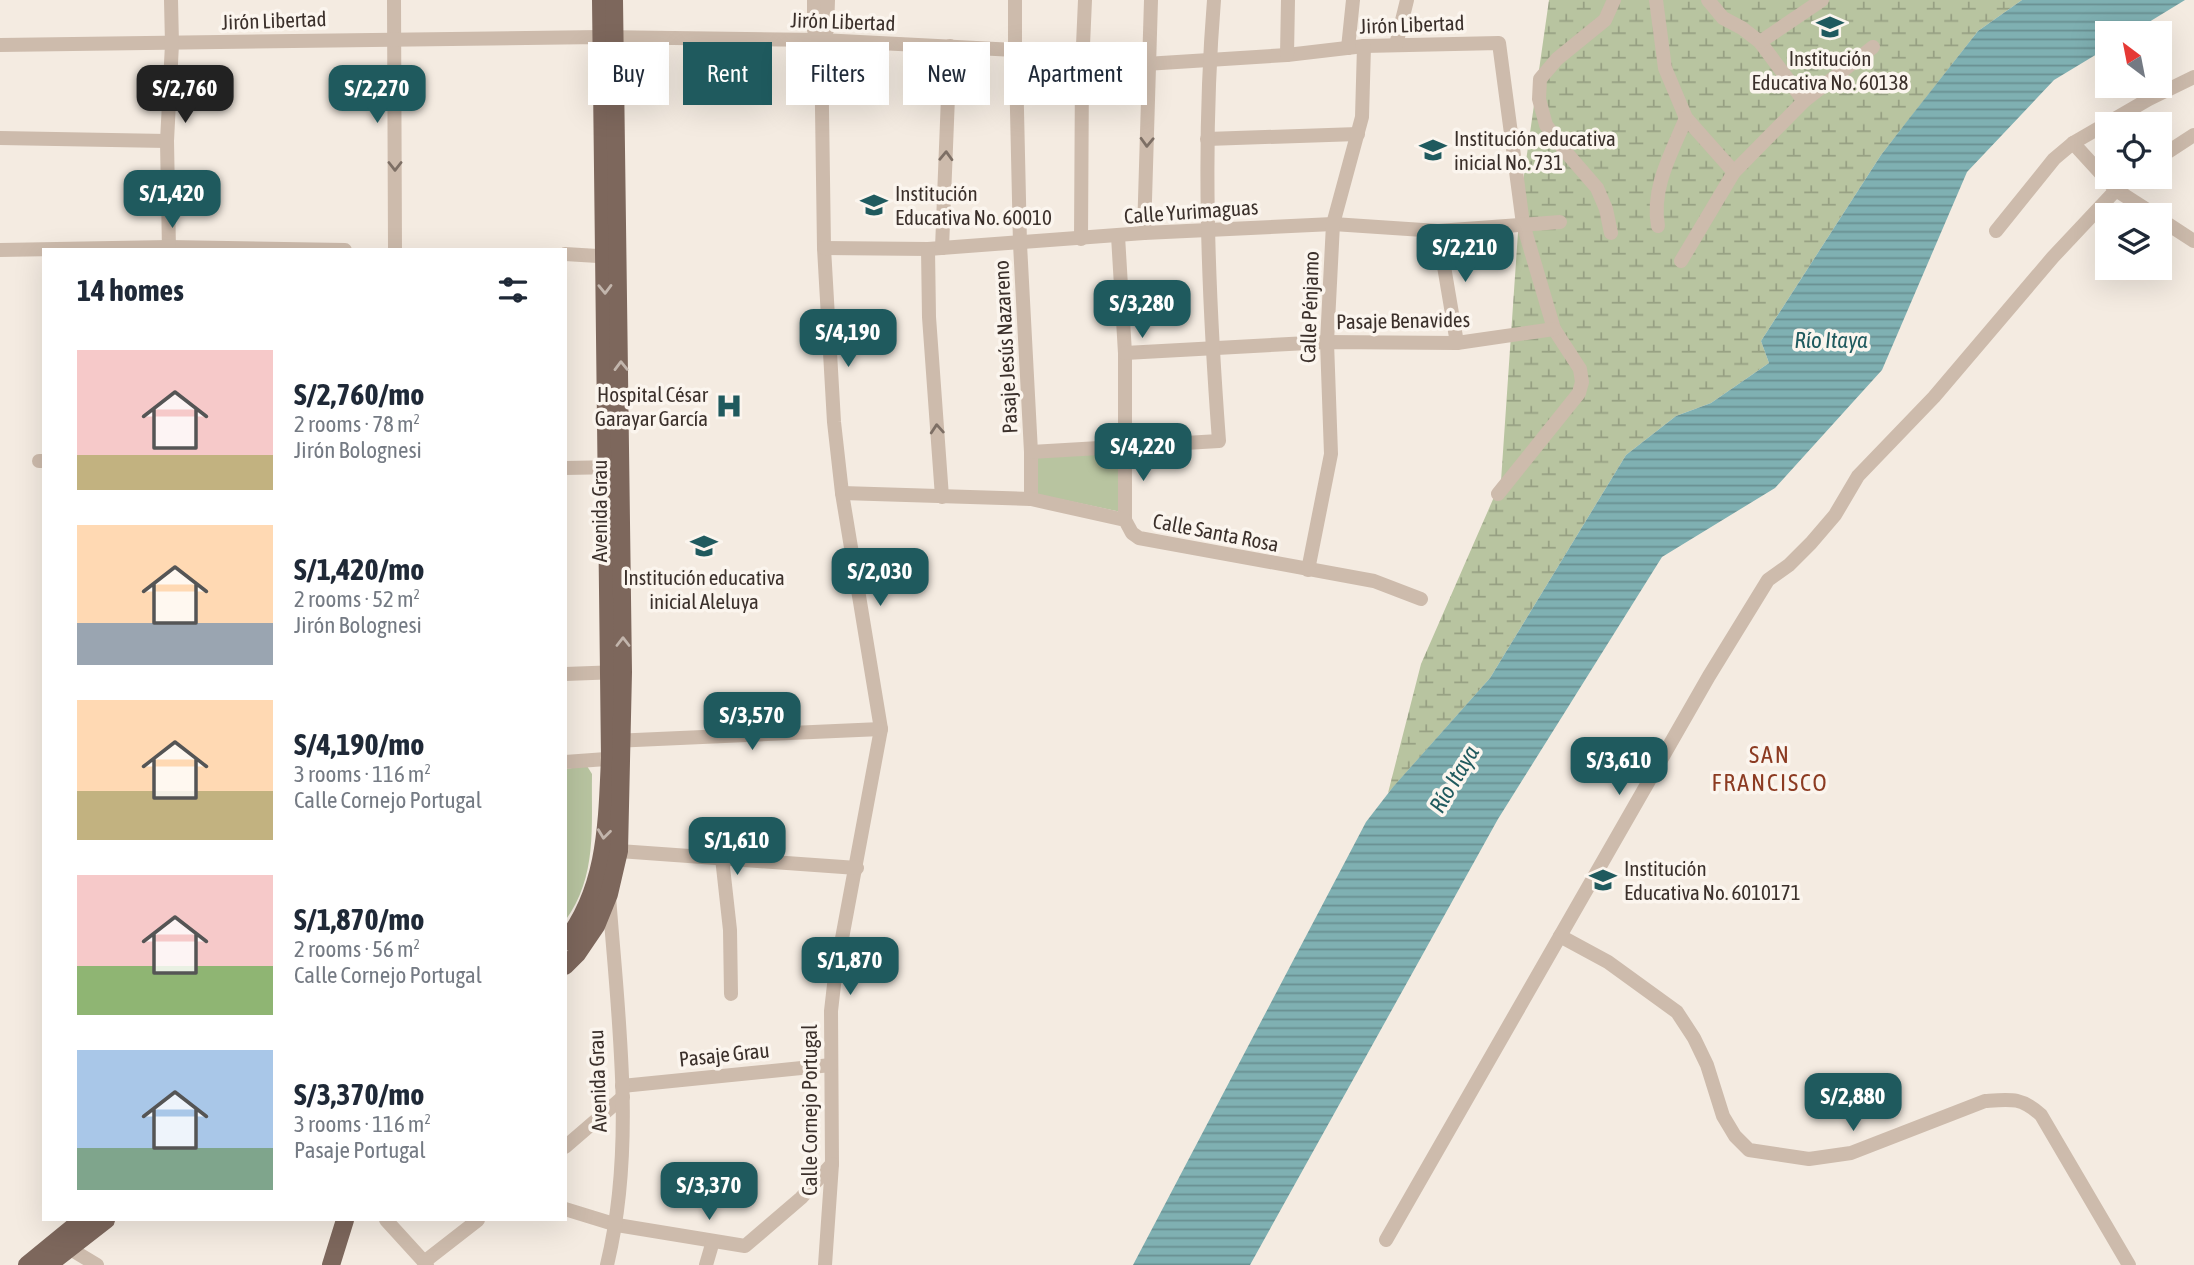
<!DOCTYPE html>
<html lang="en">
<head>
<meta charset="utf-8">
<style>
  body { margin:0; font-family:"Asap Condensed",sans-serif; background:#f2f2f3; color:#1f2937; height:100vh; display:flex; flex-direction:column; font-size:26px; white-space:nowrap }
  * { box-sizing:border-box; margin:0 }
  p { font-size:23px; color:#747a83 }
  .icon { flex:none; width:38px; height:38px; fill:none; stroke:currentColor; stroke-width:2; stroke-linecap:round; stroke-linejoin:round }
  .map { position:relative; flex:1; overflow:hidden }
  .side { position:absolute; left:42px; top:248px; width:525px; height:973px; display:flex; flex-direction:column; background:#fff; border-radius:0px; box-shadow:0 7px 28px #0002 }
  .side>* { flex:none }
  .banner { position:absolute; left:588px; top:42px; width:665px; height:63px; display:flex; gap:14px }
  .needle { width:46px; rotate:328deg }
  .fabs { position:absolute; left:2095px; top:21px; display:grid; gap:14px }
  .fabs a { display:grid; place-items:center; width:77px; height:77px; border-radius:0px; background:#fff; box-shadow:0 7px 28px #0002; font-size:35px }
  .price { position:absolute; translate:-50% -60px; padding:0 16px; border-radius:14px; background:#1f5a5e; color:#fff; font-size:23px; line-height:46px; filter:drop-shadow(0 2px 4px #0008) }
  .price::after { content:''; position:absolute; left:50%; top:42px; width:21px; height:16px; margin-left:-10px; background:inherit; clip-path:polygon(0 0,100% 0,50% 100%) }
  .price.active { background:#222; color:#fff }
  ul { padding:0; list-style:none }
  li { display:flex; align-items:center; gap:21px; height:175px; padding:0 35px }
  li span { display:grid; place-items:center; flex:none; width:196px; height:140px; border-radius:0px; color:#555 }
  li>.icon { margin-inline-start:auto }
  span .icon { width:84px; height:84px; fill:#fffc; stroke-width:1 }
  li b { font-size:30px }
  h2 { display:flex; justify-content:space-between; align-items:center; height:84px; padding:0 35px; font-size:30px }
  .pill { padding:0 24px; border-radius:0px; background:#fff; box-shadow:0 7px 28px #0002; font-size:24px; line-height:63px }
  .pill.active { background:#1f5a5e; color:#fff }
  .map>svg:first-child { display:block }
  .green { fill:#b8c4a0 }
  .wetland { fill:url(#wetland-marsh) }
  .water { fill:url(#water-rules) }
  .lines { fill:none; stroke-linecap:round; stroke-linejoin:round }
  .minor { stroke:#cdbbac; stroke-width:14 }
  .major { stroke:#7d675c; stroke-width:18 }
  .oneway { stroke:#7d6f65 }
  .oneway2 { stroke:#c2b5ac }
  .labels { text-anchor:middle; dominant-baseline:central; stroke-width:7; stroke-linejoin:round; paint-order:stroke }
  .street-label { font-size:21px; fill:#3b302b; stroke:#fbf5ee }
  .poi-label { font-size:21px; fill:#3b302b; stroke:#fbf5ee; text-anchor:start }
  .water-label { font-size:23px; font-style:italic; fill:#1f5a5e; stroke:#fbf5ee }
  .quarter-label { font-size:24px; letter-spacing:2px; fill:#8c3b22; stroke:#fbf5ee }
</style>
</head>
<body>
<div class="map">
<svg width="2194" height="1265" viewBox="0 0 2194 1265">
  <defs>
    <pattern id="wetland-marsh" width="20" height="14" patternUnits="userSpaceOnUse" patternTransform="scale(1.75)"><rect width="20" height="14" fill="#b8c4a0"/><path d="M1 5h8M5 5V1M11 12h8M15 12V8" fill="none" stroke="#97a083"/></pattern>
    <pattern id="water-rules" width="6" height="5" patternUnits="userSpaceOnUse" patternTransform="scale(1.75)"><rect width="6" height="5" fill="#7fb0b2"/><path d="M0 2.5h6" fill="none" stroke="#699091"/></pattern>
  </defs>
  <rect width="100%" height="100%" fill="#f4ebe1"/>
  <g class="green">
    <path d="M1121 453V512L1036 494 1037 456Z"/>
    <path d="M587 766 592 774C591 826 598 876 565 921V769Z"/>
  </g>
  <path class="wetland" d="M1549 0H2022L1978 31 1881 155 1761 341 1769 363 1711 403 1676 416 1626 455 1490 678 1388 793 1421 664 1501 481 1520 203Z"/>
  <path class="water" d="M2022 0H2185L2131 33H2107V48L2054 80 1967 172 1882 370 1775 488 1662 557 1498 819 1250 1265H1133L1366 822 1393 787 1490 678 1626 455 1676 416 1711 403 1769 363 1761 341 1881 155 1908 120 1978 31Z"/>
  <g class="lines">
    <g class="minor">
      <path d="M394 0 395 250"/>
      <path d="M814 0V30L821 40"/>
      <path d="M1015 0V50"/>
      <path d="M1656 0 1665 68 1686 118 1734 172"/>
      <path d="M1708 0 1723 18 1742 28 1760 42 1804 101"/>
      <path d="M821 40 824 248 834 422 842 493 881 729 835 976 831 1011 832 1164 825 1265"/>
      <path d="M821 40 827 30 828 0"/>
      <path d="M1760 42 1822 0"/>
      <path d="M0 45 600 37 821 40 1015 50 1016 66 1082 68 1287 55 1364 46 1499 43 1523 224 1554 329 1580 369 1582 382 1579 393 1498 494"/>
      <path d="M1396 45 1407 0"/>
      <path d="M1348 48 1353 0"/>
      <path d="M1287 55 1288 0"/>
      <path d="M1016 66 1020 244 1031 452V499"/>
      <path d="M0 138 167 141"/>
      <path d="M1207 139 1358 134"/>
      <path d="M2073 143 2116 190 2155 215"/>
      <path d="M2160 157 2194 135"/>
      <path d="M2160 219 2194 241"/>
      <path d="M1658 226C1651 188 1672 152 1686 118"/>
      <path d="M1438 231 1457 343"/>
      <path d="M1996 231 2054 159 2073 143 2149 99 2194 77"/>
      <path d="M1144 233 1151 0"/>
      <path d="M1611 233 1606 209 1597 188 1565 151 1546 125 1539 99 1540 79 1557 59 1605 20 1614 0"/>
      <path d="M1118 236 1125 353V520"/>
      <path d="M1081 239 1082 68 1085 0"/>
      <path d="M824 248 928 249 1144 233 1333 224 1438 231 1560 222"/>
      <path d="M942 248 950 46"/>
      <path d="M928 249 929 317 942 497"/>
      <path d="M0 250 169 247 345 250"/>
      <path d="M169 250 167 141 172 44 171 0"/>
      <path d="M565 254 614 257"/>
      <path d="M1681 261 1734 172 1804 101 1873 47"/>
      <path d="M1125 353 1327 342 1457 343 1554 329"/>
      <path d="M1031 452 1219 441C1208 293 1202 147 1214 0"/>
      <path d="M39 461H44"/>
      <path d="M565 468 617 467"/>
      <path d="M842 493 1031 499 1125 520 1132 533 1139 538 1374 581 1421 599"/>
      <path d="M1308 570 1331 454 1327 342 1333 224 1362 117 1364 46"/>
      <path d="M565 674 619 672"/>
      <path d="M613 741 881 729"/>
      <path d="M565 762 620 758"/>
      <path d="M619 851 857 868"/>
      <path d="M722 858 730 930 731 994"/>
      <path d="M1560 936 1608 962 1677 1012 1694 1038 1707 1065 1723 1116 1735 1136 1749 1150 1809 1159 1851 1153 1985 1101C2011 1099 2021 1097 2041 1115L2129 1265"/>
      <path d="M622 1086 831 1065"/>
      <path d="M565 1147 623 1097"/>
      <path d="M565 1209 617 1225 745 1246 801 1198 832 1164"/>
      <path d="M386 1220 427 1265"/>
      <path d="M1386 1240 1709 676 1768 580 1789 565 1811 543 1835 515 1858 476 1934 397 2053 257 2116 190 2133 177"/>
      <path d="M62 1244 97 1265"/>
      <path d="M424 1262 478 1220"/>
      <path d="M607 1265C636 1145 618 1018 609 896"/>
      <path d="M706 1265 713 1241"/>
    </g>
    <g class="major">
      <path d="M565 942C607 888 607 823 610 758L601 0"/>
      <path d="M565 966 577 954 596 926 609 894 619 851 623 672 614 0"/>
      <path d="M27 1265 82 1220"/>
      <path d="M48 1265 106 1220"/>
      <path d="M331 1265 345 1220"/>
    </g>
  </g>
  <defs><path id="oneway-chevron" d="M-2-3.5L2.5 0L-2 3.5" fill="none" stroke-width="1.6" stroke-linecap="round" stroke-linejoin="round" transform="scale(1.75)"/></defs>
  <g class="oneway">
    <use href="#oneway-chevron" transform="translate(1147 142) rotate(92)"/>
    <use href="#oneway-chevron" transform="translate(946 156) rotate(-88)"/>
    <use href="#oneway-chevron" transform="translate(395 166) rotate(90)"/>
    <use href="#oneway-chevron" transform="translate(937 429) rotate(-94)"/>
  </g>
  <g class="oneway2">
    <use href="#oneway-chevron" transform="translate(605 289) rotate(89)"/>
    <use href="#oneway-chevron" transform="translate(621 366) rotate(-91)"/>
    <use href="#oneway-chevron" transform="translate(623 642) rotate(-90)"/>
    <use href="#oneway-chevron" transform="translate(604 834) rotate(97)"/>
  </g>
  <defs>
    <symbol id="school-bare" viewBox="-9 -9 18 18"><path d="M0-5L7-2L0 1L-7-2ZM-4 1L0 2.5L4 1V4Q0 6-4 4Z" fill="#1f5a5e" stroke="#fbf5ee" stroke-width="2.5" paint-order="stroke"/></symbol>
    <symbol id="hospital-bare" viewBox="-9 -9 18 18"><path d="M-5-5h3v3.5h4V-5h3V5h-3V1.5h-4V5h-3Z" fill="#1f5a5e" stroke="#fbf5ee" stroke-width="2.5" paint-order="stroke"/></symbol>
  </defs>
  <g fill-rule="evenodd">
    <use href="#school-bare" x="1811" y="8" width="38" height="38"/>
    <use href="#school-bare" x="1414" y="131" width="38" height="38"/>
    <use href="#school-bare" x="855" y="186" width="38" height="38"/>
    <use href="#hospital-bare" x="710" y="387" width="38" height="38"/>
    <use href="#school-bare" x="685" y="527" width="38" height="38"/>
    <use href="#school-bare" x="1584" y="861" width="38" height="38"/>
  </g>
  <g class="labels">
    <g class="street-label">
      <text transform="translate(274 20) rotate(-2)">Jirón Libertad</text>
      <text transform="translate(843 21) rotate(2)">Jirón Libertad</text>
      <text transform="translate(1412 24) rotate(-2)">Jirón Libertad</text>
      <text transform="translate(1191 211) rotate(-4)">Calle Yurimaguas</text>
      <text transform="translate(1309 307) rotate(-88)">Calle Pénjamo</text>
      <text transform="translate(1403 320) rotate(-1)">Pasaje Benavides</text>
      <text transform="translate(1005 347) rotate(-93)">Pasaje Jesús Nazareno</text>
      <text transform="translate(599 511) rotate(-90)">Avenida Grau</text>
      <text transform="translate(1216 532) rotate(11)">Calle Santa Rosa</text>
      <text transform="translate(724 1054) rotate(-6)">Pasaje Grau</text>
      <text transform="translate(597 1081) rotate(-92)">Avenida Grau</text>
      <text transform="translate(809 1110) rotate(-90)">Calle Cornejo Portugal</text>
    </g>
    <g class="poi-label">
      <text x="1830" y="58" text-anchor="middle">Institución<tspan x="1830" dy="24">Educativa No. 60138</tspan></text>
      <text x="1454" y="138">Institución educativa<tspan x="1454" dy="24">inicial No. 731</tspan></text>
      <text x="895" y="193">Institución<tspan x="895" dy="24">Educativa No. 60010</tspan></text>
      <text x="708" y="394" text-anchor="end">Hospital César<tspan x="708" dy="24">Garayar García</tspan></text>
      <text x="704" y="577" text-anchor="middle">Institución educativa<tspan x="704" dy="24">inicial Aleluya</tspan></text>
      <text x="1624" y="868">Institución<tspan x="1624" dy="24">Educativa No. 6010171</tspan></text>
    </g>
    <g class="water-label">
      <text x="1831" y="340">Río Itaya</text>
      <text transform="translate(1454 779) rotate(-59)">Río Itaya</text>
    </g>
    <g class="quarter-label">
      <text x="1770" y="754">SAN<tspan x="1770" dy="28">FRANCISCO</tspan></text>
    </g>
  </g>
</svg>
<div class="fabs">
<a><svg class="needle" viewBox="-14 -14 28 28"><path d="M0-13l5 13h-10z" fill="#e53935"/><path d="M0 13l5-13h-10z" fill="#747a83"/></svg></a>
<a><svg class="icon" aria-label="locate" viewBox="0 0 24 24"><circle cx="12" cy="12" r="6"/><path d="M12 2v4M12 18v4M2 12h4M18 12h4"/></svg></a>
<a><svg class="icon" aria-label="layers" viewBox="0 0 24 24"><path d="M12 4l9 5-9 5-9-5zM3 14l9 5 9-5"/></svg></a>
</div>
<b class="price active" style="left:185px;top:125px">S/2,760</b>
<b class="price" style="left:377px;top:125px">S/2,270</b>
<b class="price" style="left:172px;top:230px">S/1,420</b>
<b class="price" style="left:1465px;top:284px">S/2,210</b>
<b class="price" style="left:1142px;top:340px">S/3,280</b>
<b class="price" style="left:848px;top:369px">S/4,190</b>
<b class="price" style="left:1143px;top:483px">S/4,220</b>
<b class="price" style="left:880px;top:608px">S/2,030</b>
<b class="price" style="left:752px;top:752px">S/3,570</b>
<b class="price" style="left:1619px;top:797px">S/3,610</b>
<b class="price" style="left:737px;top:877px">S/1,610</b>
<b class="price" style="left:850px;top:997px">S/1,870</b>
<b class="price" style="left:1853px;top:1133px">S/2,880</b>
<b class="price" style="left:709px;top:1222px">S/3,370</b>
<div class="banner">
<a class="pill">Buy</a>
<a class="pill active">Rent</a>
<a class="pill">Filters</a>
<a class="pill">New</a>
<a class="pill">Apartment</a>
</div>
<section class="side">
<h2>14 homes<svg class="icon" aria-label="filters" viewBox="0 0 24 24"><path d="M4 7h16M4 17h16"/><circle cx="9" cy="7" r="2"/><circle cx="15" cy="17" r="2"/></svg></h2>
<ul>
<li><span style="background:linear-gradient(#f6c9c9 75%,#c2b280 0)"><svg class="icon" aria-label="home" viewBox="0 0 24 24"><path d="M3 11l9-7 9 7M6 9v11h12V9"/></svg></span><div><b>S/2,760/mo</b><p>2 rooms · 78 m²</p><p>Jirón Bolognesi</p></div></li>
<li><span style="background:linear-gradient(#ffd9b3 70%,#9aa5b1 0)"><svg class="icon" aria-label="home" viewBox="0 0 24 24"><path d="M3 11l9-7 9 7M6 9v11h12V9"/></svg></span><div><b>S/1,420/mo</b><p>2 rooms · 52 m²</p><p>Jirón Bolognesi</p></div></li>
<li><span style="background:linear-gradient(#ffd9b3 65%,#c2b280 0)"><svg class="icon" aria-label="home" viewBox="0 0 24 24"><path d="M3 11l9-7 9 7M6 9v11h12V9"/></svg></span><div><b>S/4,190/mo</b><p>3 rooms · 116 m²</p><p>Calle Cornejo Portugal</p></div></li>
<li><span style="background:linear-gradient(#f6c9c9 65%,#8fb573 0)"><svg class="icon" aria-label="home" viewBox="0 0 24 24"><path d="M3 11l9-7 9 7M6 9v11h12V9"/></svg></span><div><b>S/1,870/mo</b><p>2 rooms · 56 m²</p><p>Calle Cornejo Portugal</p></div></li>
<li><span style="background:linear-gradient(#a9c7e8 70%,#7fa58c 0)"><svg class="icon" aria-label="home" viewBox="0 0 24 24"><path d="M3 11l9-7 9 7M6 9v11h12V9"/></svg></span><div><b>S/3,370/mo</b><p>3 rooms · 116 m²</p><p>Pasaje Portugal</p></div></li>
</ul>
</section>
</div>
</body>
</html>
